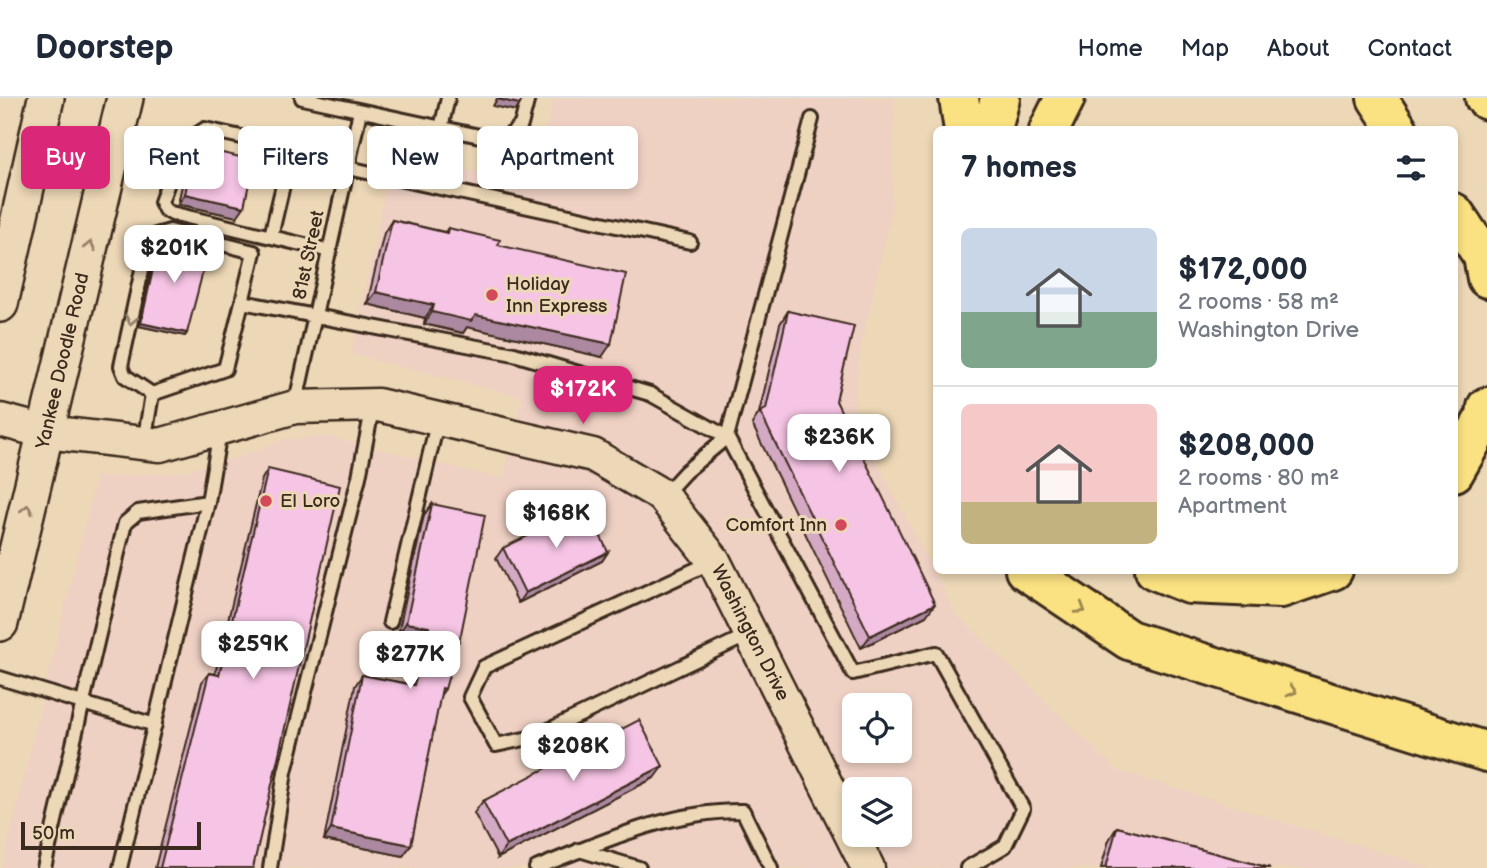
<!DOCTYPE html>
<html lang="en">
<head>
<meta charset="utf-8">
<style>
  body { margin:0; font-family:"Balsamiq Sans",sans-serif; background:#f2f2f3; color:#1f2937; height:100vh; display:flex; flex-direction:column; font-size:26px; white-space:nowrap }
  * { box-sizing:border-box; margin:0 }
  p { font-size:23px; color:#747a83 }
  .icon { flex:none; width:38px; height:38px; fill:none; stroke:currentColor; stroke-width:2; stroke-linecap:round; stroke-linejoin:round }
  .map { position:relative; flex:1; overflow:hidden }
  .drawer { position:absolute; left:933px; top:28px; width:525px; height:448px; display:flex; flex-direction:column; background:#fff; border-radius:10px; box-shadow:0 4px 10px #0003 }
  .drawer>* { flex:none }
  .top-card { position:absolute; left:21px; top:28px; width:665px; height:63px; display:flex; gap:14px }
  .buttons { position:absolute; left:842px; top:595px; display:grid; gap:14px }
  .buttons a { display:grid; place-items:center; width:70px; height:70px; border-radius:10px; background:#fff; box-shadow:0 4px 10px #0003; font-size:35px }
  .scale { position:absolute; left:21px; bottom:18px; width:180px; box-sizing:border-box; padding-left:7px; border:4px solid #3b2a1e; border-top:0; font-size:19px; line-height:24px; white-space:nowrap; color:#3b2a1e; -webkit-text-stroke:5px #ecd7b6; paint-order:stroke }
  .price { position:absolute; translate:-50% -60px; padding:0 16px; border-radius:14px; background:#fff; color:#222; font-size:23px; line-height:46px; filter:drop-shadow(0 2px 4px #0008) }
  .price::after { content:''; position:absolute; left:50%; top:42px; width:21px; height:16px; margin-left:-10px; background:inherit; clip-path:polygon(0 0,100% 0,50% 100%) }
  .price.active { background:#db2777; color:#fff }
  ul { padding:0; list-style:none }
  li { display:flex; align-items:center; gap:21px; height:175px; padding:0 28px }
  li+li { border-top:2px solid #e0e1e3 }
  li span { display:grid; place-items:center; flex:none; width:196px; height:140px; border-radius:10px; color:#555 }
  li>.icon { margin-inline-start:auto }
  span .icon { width:84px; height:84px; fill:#fffc; stroke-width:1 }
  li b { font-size:30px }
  h2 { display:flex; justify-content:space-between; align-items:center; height:84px; padding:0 28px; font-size:30px }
  .pill { padding:0 24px; border-radius:10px; background:#fff; box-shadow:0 4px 10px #0003; font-size:24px; line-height:63px }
  .pill.active { background:#db2777; color:#fff }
  header { display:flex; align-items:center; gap:42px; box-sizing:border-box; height:98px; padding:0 35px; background:#fff; border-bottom:2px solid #e0e1e3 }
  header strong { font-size:33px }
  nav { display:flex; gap:38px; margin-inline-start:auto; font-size:24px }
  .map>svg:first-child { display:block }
  .built { fill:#efd1c4; fill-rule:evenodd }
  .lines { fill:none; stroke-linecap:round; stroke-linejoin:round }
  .service-casing { stroke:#3b2a1e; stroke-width:18 }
  .tertiary-casing { stroke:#3b2a1e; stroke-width:37 }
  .secondary-casing { stroke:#3b2a1e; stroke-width:40 }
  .motorway-casing { stroke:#3b2a1e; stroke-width:44 }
  .service { stroke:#ecd7b6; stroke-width:12 }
  .tertiary { stroke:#ecd7b6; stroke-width:32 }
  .secondary { stroke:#ecd7b6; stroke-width:35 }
  .motorway { stroke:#fae181; stroke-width:38 }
  .wall { fill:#d4a9c4; stroke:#3b2a1e; stroke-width:2 }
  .shaded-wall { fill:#ac89a0; stroke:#3b2a1e; stroke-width:2 }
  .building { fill:#f6c4e4; stroke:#3b2a1e; stroke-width:2 }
  .oneway { stroke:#94806a }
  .oneway2 { stroke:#9a8650 }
  .poi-dot { fill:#d1495b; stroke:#ecd7b6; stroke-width:2.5 }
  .labels { text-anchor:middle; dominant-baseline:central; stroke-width:6; stroke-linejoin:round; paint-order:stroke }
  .street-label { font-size:19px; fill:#3b2a1e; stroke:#ecd7b6 }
  .poi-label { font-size:19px; fill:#3b2a1e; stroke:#ecd7b6; text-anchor:start }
</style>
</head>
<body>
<header>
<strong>Doorstep</strong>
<nav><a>Home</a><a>Map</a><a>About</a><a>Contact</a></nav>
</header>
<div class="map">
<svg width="1487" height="770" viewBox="0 0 1487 770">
  <rect width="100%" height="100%" fill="#ecd7b6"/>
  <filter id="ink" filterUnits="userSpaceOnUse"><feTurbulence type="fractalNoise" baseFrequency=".0143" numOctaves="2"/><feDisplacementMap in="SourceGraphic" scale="14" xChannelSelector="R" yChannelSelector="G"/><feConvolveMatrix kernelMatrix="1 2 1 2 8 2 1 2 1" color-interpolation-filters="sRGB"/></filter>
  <g filter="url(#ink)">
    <path class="built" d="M555 0H894L892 113 860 252 853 317 955 515 1116 672 1432 770H2L96 379 177 375 239 359 284 342 326 338 503 381 522 299 351 256 392 60 529 83ZM854 607H900V653H854ZM854 691H900V737H854Z"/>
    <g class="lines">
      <defs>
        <g id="service">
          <path d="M302 0 503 43 521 27 528 0"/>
          <path d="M812 21 727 339 853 575 936 555 1023 711 1005 748 967 770"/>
          <path d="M441 30 448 0"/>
          <path d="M348 70 690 144"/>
          <path d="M271 138 292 49"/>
          <path d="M330 153 171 115 165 112 161 104 182 46 205 31 350 63"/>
          <path d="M152 296 125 278 121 268 147 149 156 137 170 133 254 154 242 204"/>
          <path d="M295 308 360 13"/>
          <path d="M144 345 152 296 225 271 242 204 514 256 650 296 727 339 685 374 663 398"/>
          <path d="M714 463 484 569 470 599 496 647 534 639 750 536"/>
          <path d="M390 524 438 321"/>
          <path d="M0 580 155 627"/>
          <path d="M579 752 639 770"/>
          <path d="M44 770 125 425 138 414 208 404 220 333"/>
          <path d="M120 770 208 404"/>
          <path d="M270 770 285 674 359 379 373 307"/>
          <path d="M536 770C602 744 670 712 743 713L771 770"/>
        </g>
        <path id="tertiary" d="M0 322 46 334 160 347 295 309 378 307 593 357 663 398 714 463 868 770"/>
        <g id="secondary">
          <path d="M0 206 46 0"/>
          <path d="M0 525 125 0"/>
        </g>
        <g id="motorway">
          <path d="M959 0 964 32"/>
          <path d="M1377 0 1398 32"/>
          <path d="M1485 0 1487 2"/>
          <path d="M992 32 1000 0"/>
          <path d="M1049 32 1065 0"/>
          <path d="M1454 115 1483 158 1487 180"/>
          <path d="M1454 374 1486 318 1487 309"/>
          <path d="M1025 472 1129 542 1487 654"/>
          <path d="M1155 472 1190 486 1281 490 1333 472"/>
        </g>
      </defs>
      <use href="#service" class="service-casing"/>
      <use href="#tertiary" class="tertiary-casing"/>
      <use href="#secondary" class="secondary-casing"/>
      <use href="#motorway" class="motorway-casing"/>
      <use href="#service" class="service"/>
      <use href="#tertiary" class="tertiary"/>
      <use href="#secondary" class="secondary"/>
      <use href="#motorway" class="motorway"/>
    </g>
    <g class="wall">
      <path d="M195 49 237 119 178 106 188 58Z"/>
      <path d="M392 122 445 134 448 130 498 147 602 259 467 229 463 235 424 226 425 220 367 206 384 135Z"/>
      <path d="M158 149 187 235 185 238 139 228 155 153Z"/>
      <path d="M788 213 836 303 926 518 861 550 752 326 759 315 780 226Z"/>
      <path d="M268 371 253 770H155L202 584 209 575 215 576 262 381Z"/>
      <path d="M432 406 445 591 440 598 411 747 403 758 324 742 355 588 362 577 409 586 421 540 398 536 424 417Z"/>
      <path d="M503 450 608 454 602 463 518 505 496 460Z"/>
      <path d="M654 680 498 760 474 715 483 703Z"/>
      <path d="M1117 729 1270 770H1101L1109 742Z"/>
    </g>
    <g class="shaded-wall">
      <path d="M497 1 520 6 516 13 493 8Z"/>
      <path d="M185 96 244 109 237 119 178 106Z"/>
      <path d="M376 194 434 207 425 220 367 206Z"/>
      <path d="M432 214 476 217 611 246 602 259 467 229 463 235 424 226Z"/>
      <path d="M141 225 187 235 185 238 139 228Z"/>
      <path d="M608 454 602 463 518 505 525 495Z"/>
      <path d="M935 506 926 518 861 550 870 538Z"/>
      <path d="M406 525 429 529 421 540 398 536Z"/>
      <path d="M663 668 654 680 498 760 506 748Z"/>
      <path d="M331 731 411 747 403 758 324 742Z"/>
    </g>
    <g class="building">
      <path d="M498 0H522L520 6 497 1Z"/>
      <path d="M195 49 254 62 244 109 185 96Z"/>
      <path d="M392 122 447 135 448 130 500 142 498 147 626 176 611 246 476 217 471 223 432 214 434 207 376 194Z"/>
      <path d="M166 140 209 150 187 235 141 225 158 149Z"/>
      <path d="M788 213 854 228 836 303 935 506 870 538 760 314 766 311Z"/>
      <path d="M268 371 340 388 253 770H160L209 575 219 577Z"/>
      <path d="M432 406 485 417 461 536 445 591 442 590 411 747 331 731 362 577 414 587 429 529 406 525Z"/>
      <path d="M587 409 608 454 525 495 503 450Z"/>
      <path d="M639 622 663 668 506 748 483 703Z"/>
      <path d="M1117 729 1270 770H1106Z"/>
    </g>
    <defs><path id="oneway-chevron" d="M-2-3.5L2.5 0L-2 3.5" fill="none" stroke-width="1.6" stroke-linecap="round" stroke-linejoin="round" transform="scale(1.75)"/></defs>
    <g class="oneway">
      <use href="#oneway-chevron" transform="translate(90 148) rotate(-77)"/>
      <use href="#oneway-chevron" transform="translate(131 222) rotate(102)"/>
      <use href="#oneway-chevron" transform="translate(27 411) rotate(-77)"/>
    </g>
    <g class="oneway2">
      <use href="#oneway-chevron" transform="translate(1081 511) rotate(32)"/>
      <use href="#oneway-chevron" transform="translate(1292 593) rotate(17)"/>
    </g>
  </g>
  <g class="poi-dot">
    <circle cx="492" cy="197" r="7"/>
    <circle cx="266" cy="403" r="7"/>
    <circle cx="841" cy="427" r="7"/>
  </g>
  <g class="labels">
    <g class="street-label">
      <text transform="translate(309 157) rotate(-78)">81st Street</text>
      <text transform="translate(63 263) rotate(-77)">Yankee Doodle Road</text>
      <text transform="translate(750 535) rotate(63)">Washington Drive</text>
    </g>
    <g class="poi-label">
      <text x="506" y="186">Holiday<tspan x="506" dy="22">Inn Express</tspan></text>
      <text x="280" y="403">El Loro</text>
      <text x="827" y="427" text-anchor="end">Comfort Inn</text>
    </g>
  </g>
</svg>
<div class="buttons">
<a><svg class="icon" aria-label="locate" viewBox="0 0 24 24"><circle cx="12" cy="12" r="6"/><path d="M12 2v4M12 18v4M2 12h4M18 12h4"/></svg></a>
<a><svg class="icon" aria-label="layers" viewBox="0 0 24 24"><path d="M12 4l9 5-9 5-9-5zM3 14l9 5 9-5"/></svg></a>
</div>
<div class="scale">50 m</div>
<b class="price" style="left:174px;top:187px">$201K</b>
<b class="price active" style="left:583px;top:328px">$172K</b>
<b class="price" style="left:839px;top:376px">$236K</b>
<b class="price" style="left:556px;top:452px">$168K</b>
<b class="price" style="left:253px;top:583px">$259K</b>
<b class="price" style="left:410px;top:593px">$277K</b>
<b class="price" style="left:573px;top:685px">$208K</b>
<div class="top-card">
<a class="pill active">Buy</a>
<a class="pill">Rent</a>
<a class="pill">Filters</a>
<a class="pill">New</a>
<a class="pill">Apartment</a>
</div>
<section class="drawer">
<h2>7 homes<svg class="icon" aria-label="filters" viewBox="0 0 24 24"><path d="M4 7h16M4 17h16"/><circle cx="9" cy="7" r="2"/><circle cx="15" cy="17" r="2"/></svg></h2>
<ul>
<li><span style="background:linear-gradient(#c9d6e8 60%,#7fa58c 0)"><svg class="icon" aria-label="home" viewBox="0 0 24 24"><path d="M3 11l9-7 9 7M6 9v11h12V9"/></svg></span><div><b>$172,000</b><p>2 rooms · 58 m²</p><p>Washington Drive</p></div></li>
<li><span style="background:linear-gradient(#f6c9c9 70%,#c2b280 0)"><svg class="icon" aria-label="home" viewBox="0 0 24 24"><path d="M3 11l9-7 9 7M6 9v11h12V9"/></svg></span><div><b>$208,000</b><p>2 rooms · 80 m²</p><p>Apartment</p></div></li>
</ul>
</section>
</div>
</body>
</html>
